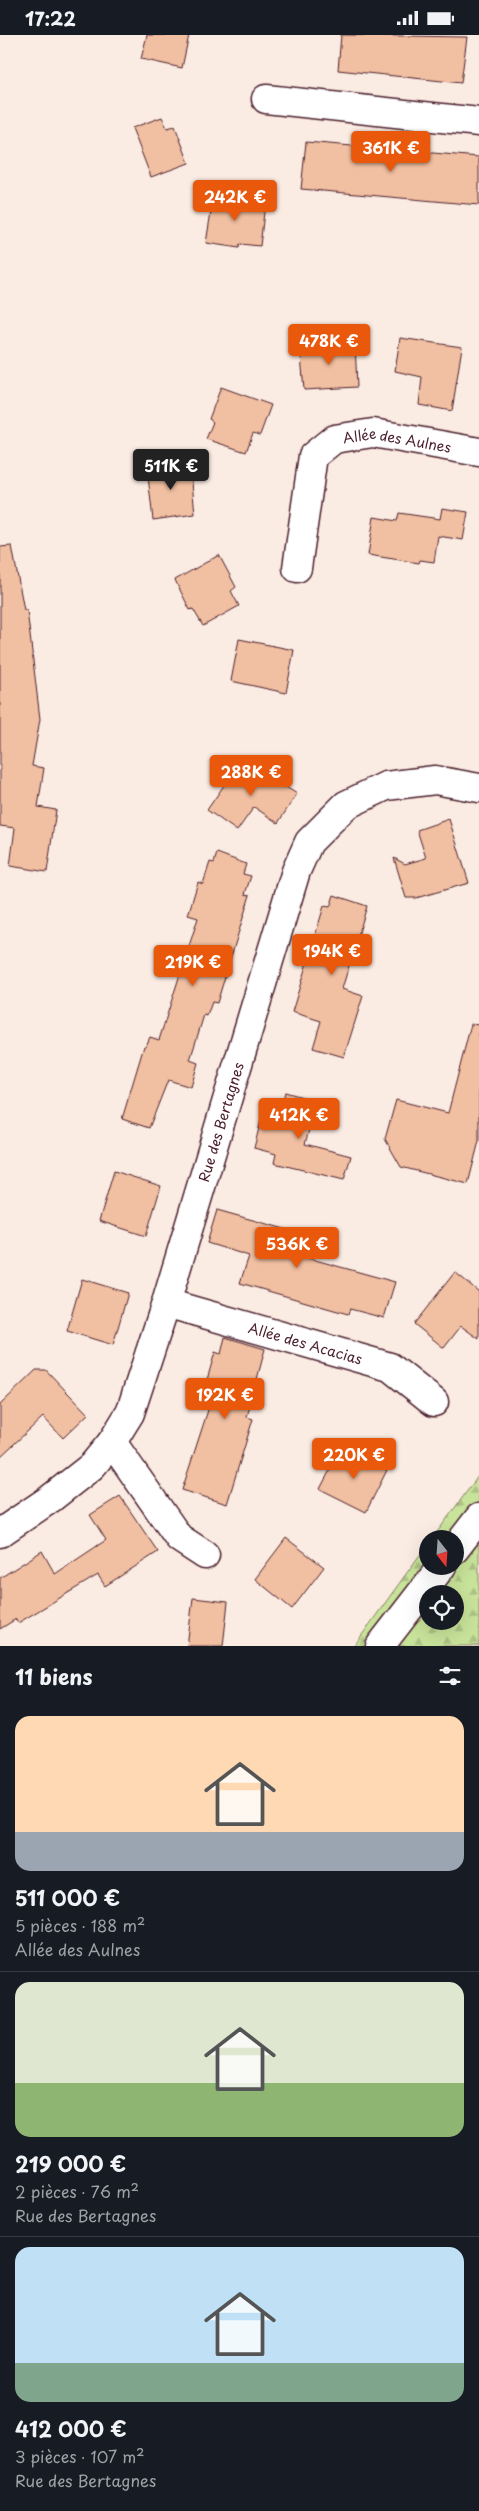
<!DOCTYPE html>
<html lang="fr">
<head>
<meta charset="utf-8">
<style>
  body { margin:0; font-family:"Playpen Sans",sans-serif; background:#242831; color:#f1f3f6; height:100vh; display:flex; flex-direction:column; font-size:19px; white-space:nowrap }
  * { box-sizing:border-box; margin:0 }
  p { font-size:16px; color:#9ea1a6 }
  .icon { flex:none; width:28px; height:28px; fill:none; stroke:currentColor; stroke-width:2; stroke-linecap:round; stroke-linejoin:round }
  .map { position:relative; height:1611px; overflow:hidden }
  .drawer { display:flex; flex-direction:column; background:#171b24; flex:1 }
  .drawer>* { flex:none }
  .needle { width:32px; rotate:163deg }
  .buttons { position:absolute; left:419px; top:1495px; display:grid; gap:10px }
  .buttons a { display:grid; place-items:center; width:45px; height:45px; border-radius:50%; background:#171b24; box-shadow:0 5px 20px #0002; font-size:25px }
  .price { position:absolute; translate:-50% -42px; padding:0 11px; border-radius:5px; background:#ea580c; color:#fff; font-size:16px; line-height:32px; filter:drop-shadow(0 1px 2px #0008) }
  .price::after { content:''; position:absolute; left:50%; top:30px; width:15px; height:11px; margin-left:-8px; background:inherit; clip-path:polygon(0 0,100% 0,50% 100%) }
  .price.selected { background:#222; color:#fff }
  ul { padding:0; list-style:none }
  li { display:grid; align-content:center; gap:10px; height:265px; padding:0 15px }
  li+li { border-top:1px solid #363941 }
  li span { display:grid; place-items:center; height:155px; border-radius:15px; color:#555 }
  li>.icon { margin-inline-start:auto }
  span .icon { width:90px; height:90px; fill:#fffc; stroke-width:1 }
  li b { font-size:21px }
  h2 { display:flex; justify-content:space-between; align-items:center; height:60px; padding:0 15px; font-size:21px }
  .status { display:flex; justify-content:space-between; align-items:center; height:35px; padding:0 25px; background:#171b24; direction:ltr }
  .status svg { height:14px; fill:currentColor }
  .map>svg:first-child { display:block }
  .forest { fill:url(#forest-firs); stroke:#898162; fill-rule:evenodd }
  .building { fill:#f1bfa1; stroke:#4a1f2b }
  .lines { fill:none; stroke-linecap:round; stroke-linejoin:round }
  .minor-casing { stroke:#4a1f2b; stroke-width:31 }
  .major-casing { stroke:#4a1f2b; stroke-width:31 }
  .minor { stroke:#fff; stroke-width:28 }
  .major { stroke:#fff; stroke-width:28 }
  .labels { text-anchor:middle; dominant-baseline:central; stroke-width:4.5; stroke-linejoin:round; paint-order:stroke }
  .street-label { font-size:14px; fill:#4a1f2b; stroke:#fff }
</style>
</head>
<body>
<div class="status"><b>17:22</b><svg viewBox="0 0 49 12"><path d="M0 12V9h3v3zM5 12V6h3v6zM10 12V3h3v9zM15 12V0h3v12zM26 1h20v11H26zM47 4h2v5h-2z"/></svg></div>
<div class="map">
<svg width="479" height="1611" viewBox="0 0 479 1611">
  <defs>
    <pattern id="forest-firs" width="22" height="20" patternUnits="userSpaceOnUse" patternTransform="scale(1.25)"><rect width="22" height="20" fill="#c8e39a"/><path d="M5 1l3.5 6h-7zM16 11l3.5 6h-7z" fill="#adc285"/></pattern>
  </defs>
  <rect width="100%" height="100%" fill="#fbece3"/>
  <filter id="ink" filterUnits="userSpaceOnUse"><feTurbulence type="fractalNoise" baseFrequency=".02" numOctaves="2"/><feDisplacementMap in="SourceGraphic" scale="10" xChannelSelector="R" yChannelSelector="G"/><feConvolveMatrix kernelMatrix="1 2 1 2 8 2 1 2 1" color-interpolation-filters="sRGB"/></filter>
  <g filter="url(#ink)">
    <path class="forest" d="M479 1440V1611H354L427 1510 428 1531H455V1504H432ZM428 1559H455V1586H428Z"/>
    <g class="building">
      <path d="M147 0H189L182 33 141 24Z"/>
      <path d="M341 0 467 2 461 48 338 35Z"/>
      <path d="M162 82 167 93 175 91 189 128 151 142 132 93Z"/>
      <path d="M306 107 479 122V170L301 154Z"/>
      <path d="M214 158 248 163V166L265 169 260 211 240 209 239 213 206 208Z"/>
      <path d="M400 303 462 312 452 376 419 370 422 342 395 336Z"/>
      <path d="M355 307 357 352 304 355 300 310Z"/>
      <path d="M221 352 271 370 260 400 253 398 246 417 206 404 213 387 209 384Z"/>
      <path d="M190 426 195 479 153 485 147 433Z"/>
      <path d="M442 473 468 477 463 505 438 501 434 527 420 525 419 528 368 520 374 482 397 486 399 478 440 484Z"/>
      <path d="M12 511 24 575H27L40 684 32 731 44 733 38 772 56 775 47 837 10 831 15 793 0 791V512Z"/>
      <path d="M219 520 236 552 231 556 239 571 203 591 193 574 190 575 175 545Z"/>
      <path d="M239 604 294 615 286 658 231 646Z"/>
      <path d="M242 724 297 759 278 788 254 772 237 796 207 775Z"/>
      <path d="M449 784 469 848 416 863H406L394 823 405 829 426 823 417 795Z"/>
      <path d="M217 818 246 829 243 839 251 841 245 859 250 860 217 968 212 967 207 981 204 980 190 1025 198 1028 191 1052 168 1045 149 1093 122 1084 144 1011H146L150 1002 159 1005 198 883 188 880 198 847 203 849 210 827 214 828Z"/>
      <path d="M334 860 367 871 342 954 363 961 344 1022 313 1013 321 986 292 977 324 871 330 872Z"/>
      <path d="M471 989 479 990V1106L468 1149 401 1132 385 1104 396 1065 448 1078Z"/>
      <path d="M285 1057 317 1066 305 1109 351 1121 344 1145 274 1128 276 1119 254 1113 261 1085 277 1088Z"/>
      <path d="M114 1136 161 1151 146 1201 99 1186Z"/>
      <path d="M217 1175 292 1196 286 1217 395 1247 384 1283 350 1274 348 1279 240 1248 249 1221 207 1208Z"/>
      <path d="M455 1237 479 1257V1304L461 1291 444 1313 414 1289Z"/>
      <path d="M82 1244 128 1258 113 1310 67 1296Z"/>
      <path d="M225 1302 265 1314 247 1382 253 1384 227 1469 182 1455 209 1372 200 1369 215 1317 221 1319Z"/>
      <path d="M36 1335H46L88 1379 63 1403 43 1382 0 1422V1370Z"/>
      <path d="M342 1412 387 1435 366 1477 320 1454Z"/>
      <path d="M120 1461 158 1517 105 1551 98 1540 18 1588 16 1584 0 1594V1543L42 1516 55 1539 106 1505 90 1480Z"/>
      <path d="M286 1503 324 1532 292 1574 255 1544Z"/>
      <path d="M193 1563 228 1567 223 1611H187Z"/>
    </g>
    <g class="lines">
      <defs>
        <g id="minor">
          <path d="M266 64 479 87"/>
          <path id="s1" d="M297 533 313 421 334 404 373 398 479 417"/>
          <path id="s2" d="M166 1268 390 1332 434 1367"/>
          <path d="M112 1407 179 1503 205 1520"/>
          <path id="s3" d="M0 1498 50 1464 92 1431 112 1407 130 1378 166 1268 296 836 309 807 346 770 386 751 435 745 479 753"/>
        </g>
        <g id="major">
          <path d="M455 1514 479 1483"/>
          <path d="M380 1611 442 1531"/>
        </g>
      </defs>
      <use href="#minor" class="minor-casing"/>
      <use href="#major" class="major-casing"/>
      <use href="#minor" class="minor"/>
      <use href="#major" class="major"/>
    </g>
  </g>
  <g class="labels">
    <g class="street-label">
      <text stroke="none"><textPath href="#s1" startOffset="204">Allée des Aulnes</textPath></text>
      <text stroke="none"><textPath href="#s3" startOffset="484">Rue des Bertagnes</textPath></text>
      <text stroke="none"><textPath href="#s2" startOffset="145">Allée des Acacias</textPath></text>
    </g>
  </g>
</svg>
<div class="buttons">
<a><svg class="needle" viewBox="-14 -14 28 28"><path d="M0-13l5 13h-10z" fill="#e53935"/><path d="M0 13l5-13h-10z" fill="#9ea1a6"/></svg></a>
<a><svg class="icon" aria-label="locate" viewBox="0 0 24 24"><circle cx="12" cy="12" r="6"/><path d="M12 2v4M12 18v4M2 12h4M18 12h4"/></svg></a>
</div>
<b class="price" style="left:391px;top:138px">361K €</b>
<b class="price" style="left:235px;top:187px">242K €</b>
<b class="price" style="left:329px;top:331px">478K €</b>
<b class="price selected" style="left:171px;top:456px">511K €</b>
<b class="price" style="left:251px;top:762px">288K €</b>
<b class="price" style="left:332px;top:941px">194K €</b>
<b class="price" style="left:193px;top:952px">219K €</b>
<b class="price" style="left:299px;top:1105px">412K €</b>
<b class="price" style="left:297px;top:1234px">536K €</b>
<b class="price" style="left:225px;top:1385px">192K €</b>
<b class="price" style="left:354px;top:1445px">220K €</b>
</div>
<section class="drawer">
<h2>11 biens<svg class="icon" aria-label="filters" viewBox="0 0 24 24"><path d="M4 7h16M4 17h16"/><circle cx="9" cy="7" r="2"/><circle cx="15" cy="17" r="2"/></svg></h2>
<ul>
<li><span style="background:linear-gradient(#ffd9b3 75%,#9aa5b1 0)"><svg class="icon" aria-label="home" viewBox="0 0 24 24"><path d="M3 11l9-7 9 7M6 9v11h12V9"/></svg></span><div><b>511 000 €</b><p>5 pièces · 188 m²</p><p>Allée des Aulnes</p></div></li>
<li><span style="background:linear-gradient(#dfe7d0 65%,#8fb573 0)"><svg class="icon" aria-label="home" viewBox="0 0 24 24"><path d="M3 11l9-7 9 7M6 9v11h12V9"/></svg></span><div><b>219 000 €</b><p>2 pièces · 76 m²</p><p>Rue des Bertagnes</p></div></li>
<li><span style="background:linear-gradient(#bfe0f5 75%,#7fa58c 0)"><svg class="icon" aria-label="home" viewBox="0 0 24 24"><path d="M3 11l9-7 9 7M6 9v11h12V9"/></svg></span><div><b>412 000 €</b><p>3 pièces · 107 m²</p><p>Rue des Bertagnes</p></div></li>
</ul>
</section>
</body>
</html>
